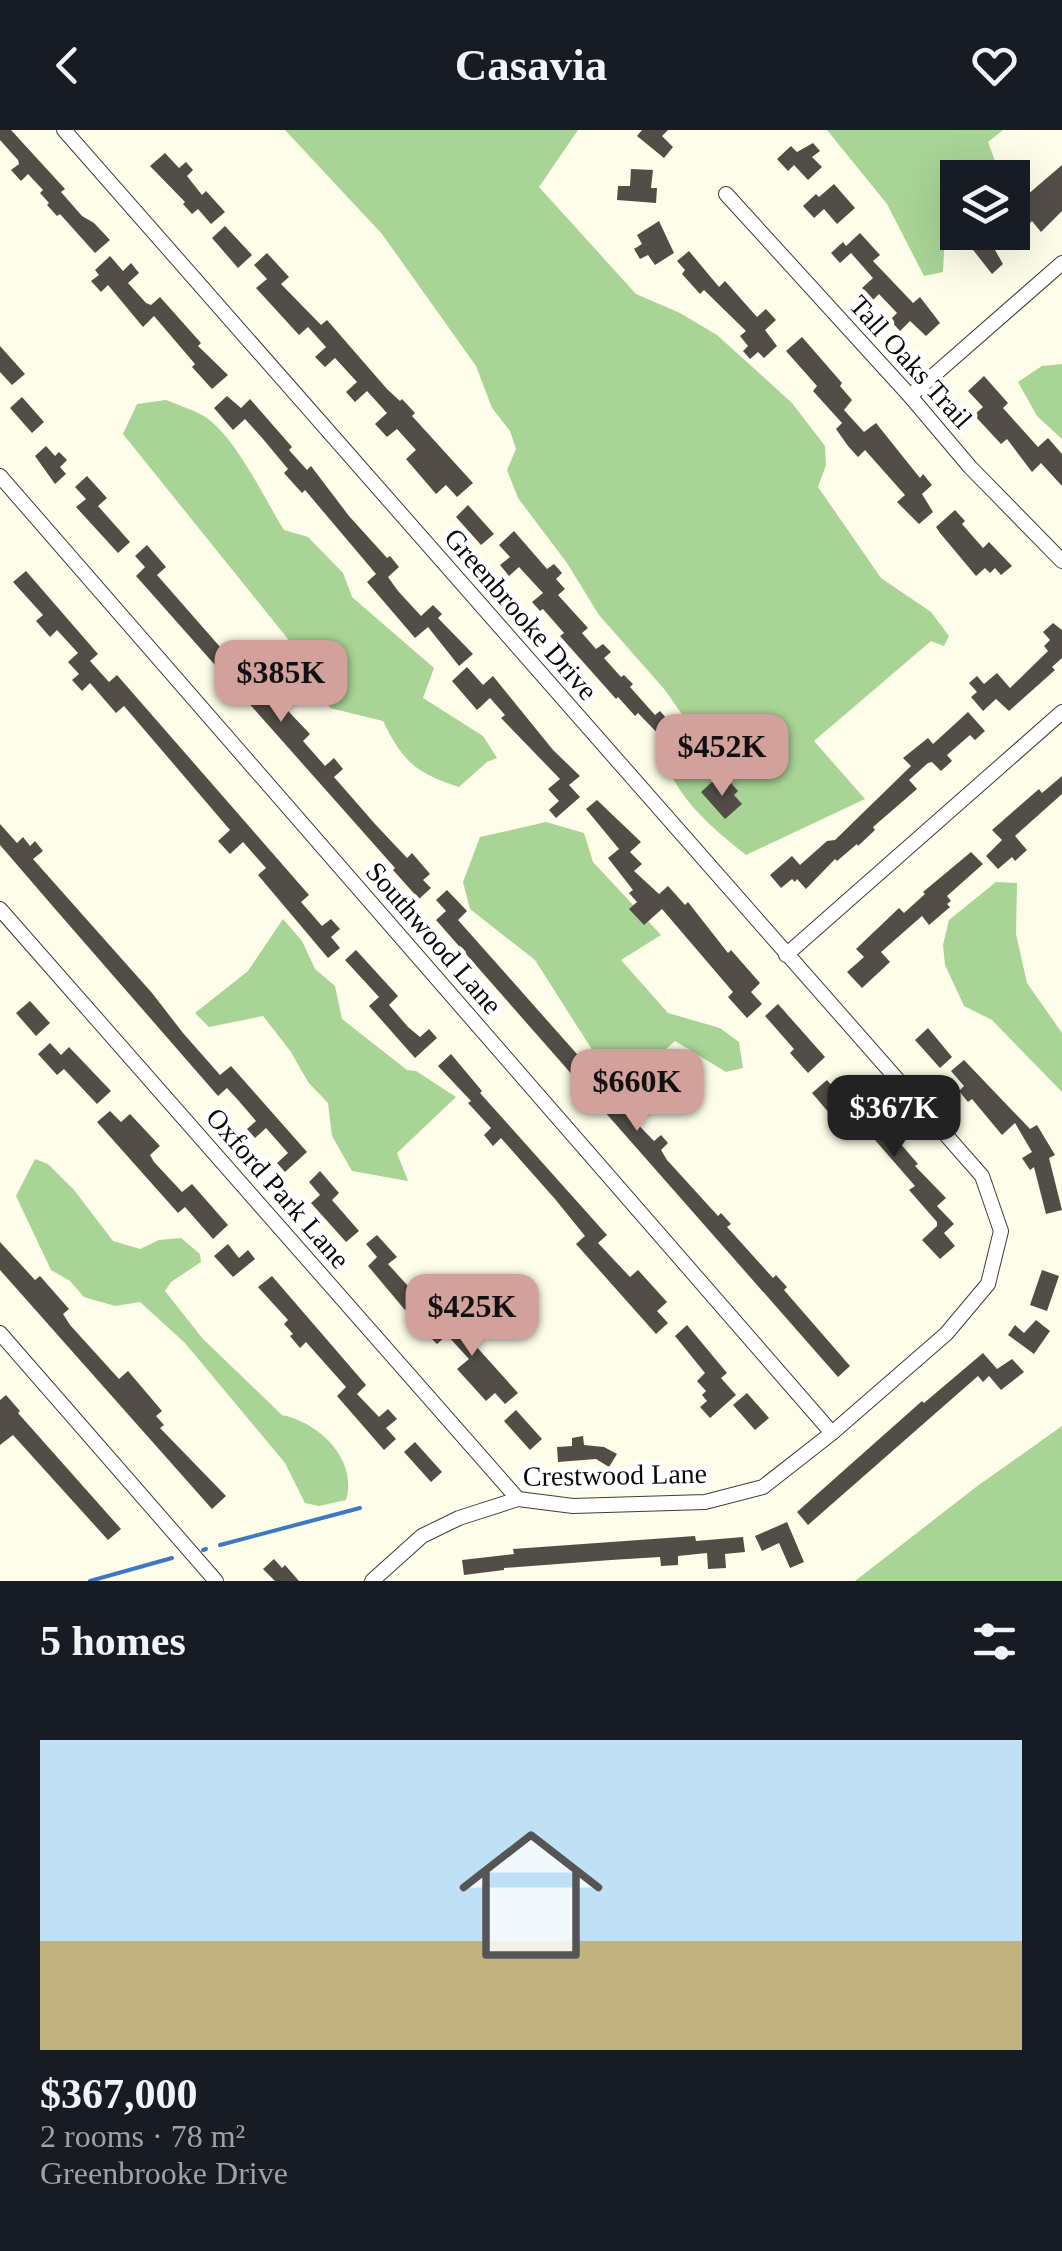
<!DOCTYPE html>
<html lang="en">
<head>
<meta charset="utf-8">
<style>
  body { margin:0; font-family:Georgia,serif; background:#20242c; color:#f1f3f6; height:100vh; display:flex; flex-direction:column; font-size:38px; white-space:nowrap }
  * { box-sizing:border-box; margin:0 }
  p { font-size:32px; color:#9ea1a6 }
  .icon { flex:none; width:55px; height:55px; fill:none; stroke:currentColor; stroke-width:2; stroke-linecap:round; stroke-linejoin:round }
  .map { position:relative; height:1451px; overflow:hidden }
  .side { display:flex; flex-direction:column; background:#171b24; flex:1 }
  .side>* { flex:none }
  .buttons { position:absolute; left:940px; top:30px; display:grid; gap:20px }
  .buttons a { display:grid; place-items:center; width:90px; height:90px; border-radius:0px; background:#171b24; box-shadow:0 10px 40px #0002; font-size:50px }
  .price { position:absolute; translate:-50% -85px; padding:0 22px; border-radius:20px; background:#d3a19c; color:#111; font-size:32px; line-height:65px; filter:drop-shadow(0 2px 5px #0008) }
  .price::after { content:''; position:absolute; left:50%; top:60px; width:30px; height:22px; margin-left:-15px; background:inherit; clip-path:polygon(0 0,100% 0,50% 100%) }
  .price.selected { background:#222; color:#fff }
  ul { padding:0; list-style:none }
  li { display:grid; align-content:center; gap:20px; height:530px; padding:0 40px }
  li+li { border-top:2px solid #363941 }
  li span { display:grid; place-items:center; height:310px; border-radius:0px; color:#555 }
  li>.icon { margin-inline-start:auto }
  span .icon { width:180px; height:180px; fill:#fffc; stroke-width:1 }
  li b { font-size:42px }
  h2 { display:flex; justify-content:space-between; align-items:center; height:120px; padding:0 40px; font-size:42px }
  header { display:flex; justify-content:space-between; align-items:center; height:130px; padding:0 40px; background:#171b24; font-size:45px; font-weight:600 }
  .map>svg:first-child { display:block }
  .forest { fill:#a8d496 }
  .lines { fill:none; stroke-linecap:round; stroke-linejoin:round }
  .stream { stroke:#3e78c2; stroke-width:4 }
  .building { fill:#524d47 }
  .minor-casing { stroke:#3d3d3d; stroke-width:16 }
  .minor { stroke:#fff; stroke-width:14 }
  .labels { text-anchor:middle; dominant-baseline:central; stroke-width:10; stroke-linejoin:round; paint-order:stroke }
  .street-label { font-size:28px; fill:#0a0a0a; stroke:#fff }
</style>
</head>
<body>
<header><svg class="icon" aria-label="back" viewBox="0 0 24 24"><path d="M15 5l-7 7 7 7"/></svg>Casavia<svg class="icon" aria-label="heart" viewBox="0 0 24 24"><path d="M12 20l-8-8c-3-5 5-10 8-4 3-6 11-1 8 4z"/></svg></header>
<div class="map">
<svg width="1062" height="1451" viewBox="0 0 1062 1451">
  <rect width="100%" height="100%" fill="#fdfde9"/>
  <g class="forest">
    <path d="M285 0H578L539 57 636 164 680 183 717 205 792 273 825 316 826 335 818 357 881 448 931 482 949 506 944 516 931 511 814 611 865 669 746 725C711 697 677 669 663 625L688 593 665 560 599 485 567 433 518 368 507 340 516 319 510 301 492 278 476 236 382 104Z"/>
    <path d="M827 0H1003L988 12 995 31 986 47 958 48 957 89 945 103 943 142 924 146 887 74Z"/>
    <path d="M1062 234V309L1037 286 1018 252 1042 236Z"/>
    <path d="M166 270C178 275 191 279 202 285 235 304 263 367 284 400L308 407 343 443 352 467 434 538 423 568 483 606 497 628 487 632 459 657C416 643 403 632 383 591L330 578 304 529 123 304 137 274Z"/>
    <path d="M546 692 584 703 593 732 661 805 621 830 668 883 720 898 739 912 743 938 726 942 675 911 619 962 535 830 470 779 463 752 480 707Z"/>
    <path d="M996 752 1017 753 1016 804 1027 853 1062 903V962L992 890 964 876 945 835 943 815 949 790Z"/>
    <path d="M283 789 302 811 315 839 335 856 342 889 407 940 416 941 456 967 397 1023 408 1051 352 1041 332 1006 328 973 308 952 291 922 263 886 209 897 195 883 248 841Z"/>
    <path d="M35 1029 48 1034 74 1060 113 1111 140 1119 159 1110 181 1108 200 1124 201 1132 171 1152 165 1161 203 1209 282 1285C320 1293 358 1330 346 1370L319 1376 305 1373 285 1333 185 1213 140 1172 115 1176 84 1167 70 1151 51 1140 16 1066Z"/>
    <path d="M1062 1296V1451H855L976 1357Z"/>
  </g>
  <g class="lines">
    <g class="stream">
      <path d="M220 1415 360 1378"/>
      <path d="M203 1420 206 1419"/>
      <path d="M90 1451 172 1428"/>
    </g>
  </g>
  <g class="building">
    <path d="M0 0H11L65 59 61 62 82 86 94 93 110 110 95 123 60 84 57 86 47 75 49 73 40 63 43 60 28 44 21 51 11 40 19 34 18 30 0 10Z"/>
    <path d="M642 0H668L662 6 673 17 664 28 637 6Z"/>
    <path d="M813 13 820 21 812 27 822 37 808 50 794 35 788 41 777 29 791 16 797 22Z"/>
    <path d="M165 23 179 38 186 32 193 40 187 46 202 65 206 61 225 82 211 94 198 79 192 84 183 74 185 72 150 36Z"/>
    <path d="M1062 35V81L1041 102 1032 91 1018 104 1012 98V78Z"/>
    <path d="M631 39 653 40 651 58H657L656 73 617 70 618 56H630Z"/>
    <path d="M834 54 855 78 837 94 824 79 814 88 803 76 816 64 819 67Z"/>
    <path d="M659 91 674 123 655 135 648 125 640 129 634 119 642 114 637 105Z"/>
    <path d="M225 96 252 125 238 138 212 108Z"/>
    <path d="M985 102H1014L995 120 1003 134 992 144 970 116Z"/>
    <path d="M860 103 880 125 873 131 913 173 920 167 940 193 926 206 910 191 900 201 890 190 897 183 879 164 873 170 862 158 873 148 851 123 840 133 831 123 843 112 846 116Z"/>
    <path d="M689 121 719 157 725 151 757 187 766 179 776 190 765 200 777 216 764 228 758 222 750 229 743 221 748 216 740 206 746 201 704 160 700 164 682 144 685 140 677 131Z"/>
    <path d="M267 123 289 147 281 154 321 195 327 190 387 259 400 271 402 269 415 283 412 286 473 353 457 367 446 355 436 364 406 329 416 320 397 299 387 307 375 294 387 283 367 261 355 272 346 262 357 252 335 228 325 237 315 227 326 217 308 197 299 205 256 158 267 149 254 135Z"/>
    <path d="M110 126 123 141 131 133 139 143 128 153 146 173 151 175 160 167 201 213 198 216 228 245 212 259 192 237 195 234 154 186 143 197 108 155 101 162 91 151 99 145 95 140Z"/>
    <path d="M802 207 842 253 840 256 852 270 844 280 864 302 876 293 920 348 923 344 932 355 922 364 933 382 919 394 897 372 905 365 865 320 858 327 848 316 836 299 842 293 813 261 817 256 786 221Z"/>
    <path d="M0 216 25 244 12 255 0 242Z"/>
    <path d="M984 246 1008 273 1003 278 1038 317 1048 308 1062 324V356L1041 333 1032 342 1007 309 1001 314 974 285 983 277 968 261Z"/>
    <path d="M227 266 241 278 250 269 292 317 289 320 307 340 311 336 349 386 387 428 390 426 399 437 388 447 398 461 421 486 433 475 442 484 438 488 473 524 459 536 428 497 415 508 367 452 376 444 305 360 302 363 284 343 288 339 263 309 245 289 233 300 214 278Z"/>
    <path d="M22 267 44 292 32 303 10 278Z"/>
    <path d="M46 316 55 326 59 322 67 330 60 337 66 344 55 354 35 326Z"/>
    <path d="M87 346 107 368 98 376 130 412 118 423 76 377 86 369 75 357Z"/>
    <path d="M468 375 494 404 481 415 456 387Z"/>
    <path d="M955 380 965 391 962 394 983 418 989 412 1012 436 1001 445 995 438 990 443 985 438 976 446 940 403 936 397Z"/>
    <path d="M514 401 547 439 554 434 562 443 556 449 565 459 558 465 588 498 582 503 596 519 603 514 611 522 604 528 621 547 624 545 633 554 630 557 655 585 660 581 692 617 695 614 713 633 699 646 638 583 635 586 618 567 616 569 560 506 564 503 543 479 540 481 532 472 543 463 519 437 509 446 500 435 510 427 499 415Z"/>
    <path d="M147 415 166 437 157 445 263 566 269 561 310 604 303 611 325 636 334 628 343 639 334 647 375 694 407 728 412 723 430 744 423 750 431 758 419 769 393 740 395 738 136 446 145 437 135 426Z"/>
    <path d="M26 441 98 524 90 531 109 552 117 545 309 765 301 772 322 796 331 789 340 799 331 807 340 818 328 828 258 745 266 738 243 712 230 724 218 711 230 700 124 576 116 583 90 553 82 561 72 550 79 544 68 532 78 523 57 500 50 507 36 491 43 485 13 452Z"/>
    <path d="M1053 493 1062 500V528L1052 537 1055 540 1009 581 996 569 983 581 971 567 977 562 969 553 977 546 984 554 997 543 1010 558 1048 521 1044 516 1050 510 1043 502Z"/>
    <path d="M467 537 483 555 493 546 553 620 580 646 569 655 580 667 556 688 549 680 559 671 548 659 560 649 501 588 505 585 490 568 477 580 452 551Z"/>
    <path d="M968 582 985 601 975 610 970 605 947 625 952 631 941 641 932 632 928 633 909 650 917 659 873 697 875 700 858 716 857 714 837 731 835 729 806 759 797 749 795 752 792 749 781 758 770 745 792 726 800 735 827 711 835 710 911 636 903 628 928 608 933 614Z"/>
    <path d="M1062 646V664L1015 706 1027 720 1015 731 1012 727 998 739 986 726 1002 710 992 700 1039 659 1042 663Z"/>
    <path d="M713 651 722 661 731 653 738 661 734 665 742 674 725 689 701 662Z"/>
    <path d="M597 670 641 712 630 722 642 734 634 741 659 764 668 756 685 775 688 772 728 823 731 820 760 853 751 862 762 874 747 888 728 867 733 862 662 779 644 795 629 779 637 772 629 763 633 760 608 728 619 719 586 679Z"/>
    <path d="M0 694 17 713 23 707 30 716 35 711 43 721 33 729 152 863 183 903 220 945 231 936 307 1022 285 1042 277 1033 288 1023 266 998 255 1008 247 999 256 991 238 970 227 958 218 966 56 780 0 715Z"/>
    <path d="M971 722 983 734 947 766 951 771 947 774 950 777 929 795 922 786 881 822 890 832 862 858 847 842 864 827 856 819 899 778 904 783 925 764 923 762Z"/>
    <path d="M447 760 467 781 458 790 592 941 589 944 654 1011 661 1005 668 1013 661 1020 667 1030 718 1086 721 1083 731 1094 727 1097 773 1148 776 1145 787 1157 784 1160 850 1236 838 1247 436 790 446 781 436 770Z"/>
    <path d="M356 820 398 866 389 875 408 897 420 907 429 899 437 908 415 928 369 876 379 867 345 830Z"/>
    <path d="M30 871 50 893 36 906 16 883Z"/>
    <path d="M778 874 825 927 808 943 790 923 794 919 765 886Z"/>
    <path d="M928 898 952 927 940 938 915 910Z"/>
    <path d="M50 913 61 925 69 917 111 961 97 974 64 939 57 945 38 924Z"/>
    <path d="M451 924 482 961 480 963 607 1105 598 1113 630 1147 638 1140 667 1172 657 1181 668 1193 656 1204 576 1114 585 1106 555 1069 501 1008 493 1016 484 1005 491 998 468 973 471 971 438 936Z"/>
    <path d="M964 930 1030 999 1037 995 1055 1025 1049 1028 1062 1080 1046 1084 1034 1037 1030 1040 1022 1028 1032 1022 1015 993 1002 1005 972 969 968 972 959 961 964 956 951 941Z"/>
    <path d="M827 950 838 963 849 954 918 1034 915 1036 946 1068 937 1076 954 1094 944 1103 955 1116 940 1129 922 1110 937 1096V1092L909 1060 915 1056 842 972 830 984 812 963Z"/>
    <path d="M110 981 121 992 130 984 160 1016 150 1025 154 1032 182 1062 192 1054 228 1095 213 1109 185 1077 178 1083 97 992Z"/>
    <path d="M320 1041 339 1063 332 1070 359 1101 346 1112 311 1073 320 1065 309 1052Z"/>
    <path d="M377 1105 397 1127 388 1134 418 1167 405 1180 368 1136 377 1127 366 1114Z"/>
    <path d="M0 1112 35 1150 40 1146 69 1179 63 1184 70 1195 119 1249 128 1241 162 1281 156 1286 164 1295 160 1298 226 1366 212 1379 0 1140Z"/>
    <path d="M228 1114 239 1128 248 1120 255 1129 233 1147 214 1126Z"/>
    <path d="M1042 1140 1059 1146 1047 1181 1030 1175Z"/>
    <path d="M272 1146 366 1255 357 1264 379 1287 388 1279 397 1289 386 1298 396 1309 384 1320 337 1266 346 1257 306 1212 300 1218 290 1206 293 1204 284 1194 288 1190 258 1157Z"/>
    <path d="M438 1174 518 1263 505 1274 495 1263 486 1271 457 1239 469 1229 447 1205 437 1214 428 1205 438 1196 427 1183Z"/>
    <path d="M1036 1190 1050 1201 1034 1224 1008 1205 1015 1195 1024 1203Z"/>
    <path d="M687 1195 727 1243 721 1248 736 1265 710 1288 700 1277 707 1271 702 1265 706 1261 697 1251 705 1243 675 1206Z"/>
    <path d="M983 1223 997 1239 1012 1229 1024 1242 1001 1260 989 1246 983 1252 978 1246 808 1395 797 1382 922 1271 924 1273Z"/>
    <path d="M747 1263 769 1288 755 1300 733 1275Z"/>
    <path d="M6 1265 20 1281 18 1283 121 1399 108 1410 13 1305 0 1315V1270Z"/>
    <path d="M516 1280 542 1309 530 1320 504 1291Z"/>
    <path d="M583 1306 584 1315 604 1317 617 1324 609 1337 596 1329 558 1332 557 1317 572 1316V1308Z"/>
    <path d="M415 1312 442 1342 431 1352 404 1322Z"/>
    <path d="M787 1392 804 1432 790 1438 779 1413 762 1421 755 1406Z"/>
    <path d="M695 1406 696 1411 743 1407 745 1422 725 1424 726 1438 708 1439 707 1423 678 1426V1435L661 1436 660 1427 611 1430 504 1438V1440L464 1445 462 1430 514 1424 513 1419Z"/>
    <path d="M274 1429 282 1438 285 1435 299 1451H275L263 1439Z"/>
  </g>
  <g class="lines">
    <defs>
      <g id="minor">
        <path d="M64 0 982 1046 1001 1101 988 1154 946 1204 832 1303 763 1357 705 1372 573 1376 518 1369 459 1388 422 1406 372 1451"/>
        <path d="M726 64 910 266 970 337 1062 431"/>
        <path d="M910 266 1062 133"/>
        <path d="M0 346 832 1303"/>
        <path d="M0 779 518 1369"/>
        <path d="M786 825 1062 582"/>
        <path d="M0 1203 216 1451"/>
      </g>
    </defs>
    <use href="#minor" class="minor-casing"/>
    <use href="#minor" class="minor"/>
  </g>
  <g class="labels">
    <g class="street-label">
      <text transform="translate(911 232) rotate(48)">Tall Oaks Trail</text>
      <text transform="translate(521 484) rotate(49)">Greenbrooke Drive</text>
      <text transform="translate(434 808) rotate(49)">Southwood Lane</text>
      <text transform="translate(278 1058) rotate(49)">Oxford Park Lane</text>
      <text transform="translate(615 1345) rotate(-1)">Crestwood Lane</text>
    </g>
  </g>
</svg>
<div class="buttons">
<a><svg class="icon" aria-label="layers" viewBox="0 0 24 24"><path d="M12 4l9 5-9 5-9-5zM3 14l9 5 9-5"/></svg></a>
</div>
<b class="price" style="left:281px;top:595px">$385K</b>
<b class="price" style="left:722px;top:669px">$452K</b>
<b class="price" style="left:637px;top:1004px">$660K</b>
<b class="price selected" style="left:894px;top:1030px">$367K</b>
<b class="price" style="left:472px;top:1229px">$425K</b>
</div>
<section class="side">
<h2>5 homes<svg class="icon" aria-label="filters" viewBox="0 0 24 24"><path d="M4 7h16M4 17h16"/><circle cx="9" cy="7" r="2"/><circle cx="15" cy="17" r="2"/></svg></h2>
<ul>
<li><span style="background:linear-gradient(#bfe0f5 65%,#c2b280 0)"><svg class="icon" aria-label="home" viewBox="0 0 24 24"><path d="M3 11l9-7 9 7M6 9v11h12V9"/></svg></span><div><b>$367,000</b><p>2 rooms · 78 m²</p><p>Greenbrooke Drive</p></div></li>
</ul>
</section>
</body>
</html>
